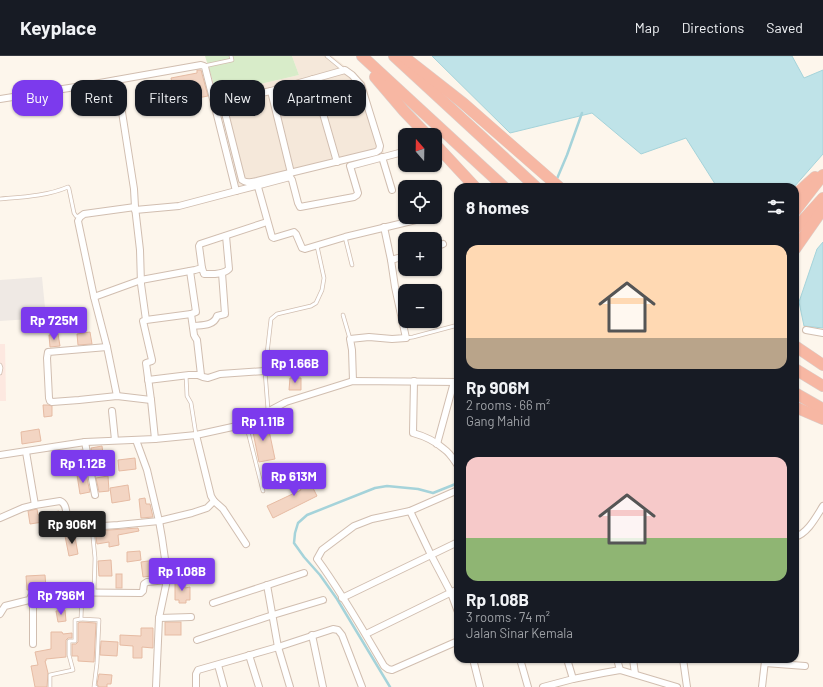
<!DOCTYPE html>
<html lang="en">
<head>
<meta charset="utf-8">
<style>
  body { margin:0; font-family:Barlow,sans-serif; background:#20242c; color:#f1f3f6; height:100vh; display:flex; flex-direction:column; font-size:15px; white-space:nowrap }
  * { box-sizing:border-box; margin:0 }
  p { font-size:13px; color:#9ea1a6 }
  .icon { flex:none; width:22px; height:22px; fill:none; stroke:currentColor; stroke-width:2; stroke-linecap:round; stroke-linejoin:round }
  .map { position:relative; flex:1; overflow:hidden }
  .sheet { position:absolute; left:454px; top:127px; width:345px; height:480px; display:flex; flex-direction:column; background:#171b24; border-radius:12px; box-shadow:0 1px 3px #0004 }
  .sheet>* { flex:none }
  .banner { position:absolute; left:12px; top:24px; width:380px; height:36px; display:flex; gap:8px }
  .needle { width:26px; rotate:340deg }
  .fabs { position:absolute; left:398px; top:72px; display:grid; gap:8px }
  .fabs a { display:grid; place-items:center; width:44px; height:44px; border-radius:8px; background:#171b24; box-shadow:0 1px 3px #0004; font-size:20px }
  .price { position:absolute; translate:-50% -34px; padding:0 9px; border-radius:4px; background:#7c3aed; color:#fff; font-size:13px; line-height:26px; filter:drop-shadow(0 1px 2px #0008) }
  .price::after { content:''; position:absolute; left:50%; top:24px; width:12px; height:9px; margin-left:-6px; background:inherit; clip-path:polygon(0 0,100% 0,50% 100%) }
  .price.selected { background:#222; color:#fff }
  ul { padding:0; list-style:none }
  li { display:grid; align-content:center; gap:8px; height:212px; padding:0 12px }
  li span { display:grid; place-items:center; height:124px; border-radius:12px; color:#555 }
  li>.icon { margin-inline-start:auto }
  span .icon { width:72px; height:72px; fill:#fffc; stroke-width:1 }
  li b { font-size:17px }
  h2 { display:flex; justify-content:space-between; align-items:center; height:48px; padding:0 12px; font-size:17px }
  .tag { padding:0 14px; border-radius:12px; background:#171b24; box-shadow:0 1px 3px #0004; font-size:14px; line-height:36px }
  .tag.selected { background:#7c3aed; color:#fff }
  header { display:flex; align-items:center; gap:24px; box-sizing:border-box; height:56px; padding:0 20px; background:#171b24; border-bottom:1px solid #363941 }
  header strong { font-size:19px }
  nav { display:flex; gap:22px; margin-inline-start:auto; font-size:14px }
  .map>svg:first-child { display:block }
  .residential { fill:#f5e8da }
  .commercial { fill:#fde8e0 }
  .industrial { fill:#efe9e4 }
  .green { fill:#d8ecc9 }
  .water { fill:#bfe3e8; stroke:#a5d3da }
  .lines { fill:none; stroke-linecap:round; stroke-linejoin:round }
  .stream { stroke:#a5d3da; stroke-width:2.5 }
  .building { fill:#f3d5c3; stroke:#e6bba3 }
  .service-casing { stroke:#d1beb0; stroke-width:4.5 }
  .minor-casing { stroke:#d1beb0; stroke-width:8 }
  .motorway-casing { stroke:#dad1cd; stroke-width:12 }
  .service { stroke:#fff; stroke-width:3 }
  .minor { stroke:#fff; stroke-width:6 }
  .motorway { stroke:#f7b7a3; stroke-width:11 }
</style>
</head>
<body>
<header>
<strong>Keyplace</strong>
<nav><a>Map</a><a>Directions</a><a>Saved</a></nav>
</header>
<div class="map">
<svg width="823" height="631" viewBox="0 0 823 631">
  <rect width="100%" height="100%" fill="#fdf6ec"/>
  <path class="residential" d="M292 0H332L365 26 384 97 239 131 217 38 299 19Z"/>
  <path class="commercial" d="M0 288H5L6 345H0Z"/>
  <path class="industrial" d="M42 221 46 262 0 265V224Z"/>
  <path class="green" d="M205 0H292L299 19 217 38Z"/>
  <g class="water">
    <path d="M432 0H792L804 22 823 14V98L794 131H717L686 82 641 98 592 57 510 77Z"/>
    <path d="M823 186V272L804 270 799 246 817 193Z"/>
  </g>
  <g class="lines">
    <g class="stream">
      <path d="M556 125 567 99 582 57"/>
      <path d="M390 631 337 543 320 519 304 501 294 487 295 477 298 467 307 459 375 432 387 430 418 433 433 437 458 427"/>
    </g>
  </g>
  <g class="building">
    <path d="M197 14H201L208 40 176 46 171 22 197 17Z"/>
    <path d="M90 276 92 288 78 289 77 278Z"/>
    <path d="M58 278 60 290 50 291 49 279Z"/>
    <path d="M290 322H301V334H289Z"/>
    <path d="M43 349H48L52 350V360L44 361Z"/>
    <path d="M267 365 275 403 259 406 252 371Z"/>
    <path d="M39 373 41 385 22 388 21 376Z"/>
    <path d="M102 390 104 404 93 406 91 392Z"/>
    <path d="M82 394 84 407 75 409 73 396Z"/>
    <path d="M135 402 136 413 119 415 118 404Z"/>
    <path d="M305 416 317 440 273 462 267 450 301 434 295 421Z"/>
    <path d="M86 418 90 436 80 438 77 419Z"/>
    <path d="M108 420 109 435 99 436 96 422Z"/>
    <path d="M128 429 130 444 112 447 110 432Z"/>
    <path d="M145 442 146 448H150L153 461 141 462 139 443Z"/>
    <path d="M37 453 38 459 59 455 63 478 51 480 49 465 30 468 28 455Z"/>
    <path d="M138 472 139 475 118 479 119 489 109 491V486L97 488 95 475Z"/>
    <path d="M73 479 74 481H75L78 498 69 500 65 480Z"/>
    <path d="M140 495 141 504 127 506V496Z"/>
    <path d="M111 504 112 520H99L98 505Z"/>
    <path d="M155 504 156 512 159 511 160 519 143 521 141 506Z"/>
    <rect x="116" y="518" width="6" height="14"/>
    <path d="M45 519 46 532H34L30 534H27L26 520Z"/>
    <path d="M175 526H185V532L190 531V544H186V547H179V544H175Z"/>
    <path d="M65 554 66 565 58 566 56 555Z"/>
    <path d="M81 566 96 567 94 606 78 605V600H72V588H76L78 586V567Z"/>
    <rect x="165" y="566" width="16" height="13"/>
    <path d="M141 572H153V592L142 591V602H133V590L120 589V579L141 580Z"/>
    <path d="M51 576H62L63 578 72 577V582H68L66 584V601L46 603V605H45L48 617 47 631H35L31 610 38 609 35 596 51 593Z"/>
    <path d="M101 585 118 586 117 600 100 599Z"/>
    <path d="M99 618 112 619 111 628H107V631H99L97 628Z"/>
  </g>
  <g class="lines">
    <defs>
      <g id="service">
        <path d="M327 0 344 14"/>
        <path d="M204 10 232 4 231 0"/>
        <path d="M0 143C23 141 47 140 68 131L69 133 74 157 76 160 80 161"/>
        <path d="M345 181 352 209"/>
        <path d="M343 259 350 283"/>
        <path d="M406 282 413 281 458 269"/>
        <path d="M0 309 1 312 0 317"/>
        <path d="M186 319 187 340 191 347 196 379"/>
        <path d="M268 354 265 315 271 263 277 258 311 250 316 247 322 234 324 222 317 190"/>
        <path d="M246 368 263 435"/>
        <path d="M92 471 95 502 94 536"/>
        <path d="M82 536 81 563 99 564 97 607 94 631H96"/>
        <path d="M50 631V619L73 614 69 599V585H75V564L81 563"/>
      </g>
      <g id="minor">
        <path d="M313 23 337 106"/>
        <path d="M117 24 134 133 135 151 140 194 141 228 146 264 143 265 152 304V305L146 307 151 344 155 383"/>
        <path d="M271 35 291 117"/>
        <path d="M0 43 94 28 201 9 204 10 205 11 236 135"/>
        <path d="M214 46 222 45 271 35 345 14 352 19 361 29 380 90 379 94 376 96 257 125C252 126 247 128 242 124L222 45"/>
        <path d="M382 101 392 134"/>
        <path d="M256 130 290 121 292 124 298 147 300 151 354 141 357 139 358 137 350 110 399 97"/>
        <path d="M135 154 179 150 236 135 256 130 258 131 272 181 274 182 294 176 296 178 302 192 305 193 345 181 420 163"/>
        <path d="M435 191 443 188"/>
        <path d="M391 204 405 200"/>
        <path d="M202 212 204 218C212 218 223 219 229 213L226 180"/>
        <path d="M190 215 196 256 191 258 194 279 195 281 197 284 201 319"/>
        <path d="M94 241 141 224 195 214 202 212 199 190 200 188 267 166"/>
        <path d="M146 264 191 258"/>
        <path d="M193 270C202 269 214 270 217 260L225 258 222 217"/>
        <path d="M806 274 823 277"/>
        <path d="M107 291 48 296 47 302 49 342 50 345 52 346 79 344 117 340 151 344"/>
        <path d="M148 324 189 319H198L203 321 208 322 220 318 265 315"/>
        <path d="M353 325 352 294 350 283 369 281 392 283 406 282 395 231 391 204 384 171"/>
        <path d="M414 325 413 377C424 380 435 385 444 393 450 397 454 404 458 410"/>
        <path d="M117 340 107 291 94 241 78 165 80 161 84 158 135 151"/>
        <path d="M112 355 115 384"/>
        <path d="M136 384 147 414 159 465 162 482 167 517V524L159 562 156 631"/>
        <path d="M85 386 95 439"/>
        <path d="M437 388 454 326"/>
        <path d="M26 396 35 449"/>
        <path d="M0 399 85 386 155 383 196 379 246 368 263 362 269 355 286 346 353 325 458 326"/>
        <path d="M458 434 410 455 372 463 354 470 322 494 317 503C342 537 363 574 384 610L388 613 392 614 458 585"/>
        <path d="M214 445 223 453 246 488"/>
        <path d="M410 455 431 499 451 537 458 556"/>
        <path d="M0 462 23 452 35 449 60 445C70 449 63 464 73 472L118 469 159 465 192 457 207 452 214 445 211 440 196 379"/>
        <path d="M795 481C808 477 816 461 823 450"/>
        <path d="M267 529 278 591 290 631"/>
        <path d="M31 541 33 550V588"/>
        <path d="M342 542 458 486"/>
        <path d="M213 547 304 517"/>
        <path d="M0 558 5 550 29 544 34 536 141 537 143 535 144 528 147 526 167 524"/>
        <path d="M159 562 191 561"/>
        <path d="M366 578 458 533"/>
        <path d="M312 579 323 631"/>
        <path d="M197 584 273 559 323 544"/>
        <path d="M249 599 259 631"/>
        <path d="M473 603 480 631"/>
        <path d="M520 603 528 631"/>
        <path d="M567 603 573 623"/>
        <path d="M617 603 620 614"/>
        <path d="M633 603 635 618"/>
        <path d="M683 603 687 631"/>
        <path d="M765 607 805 610"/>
        <path d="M218 609 224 631"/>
        <path d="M196 631V618L198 614 278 591 333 573 338 574 342 579 362 631"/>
        <path d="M543 631 573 623 603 617 620 614 677 631"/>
        <path d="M762 631 765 605"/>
      </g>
      <g id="motorway">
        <path d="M362 0 504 131"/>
        <path d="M394 0 536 131"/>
        <path d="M403 0 463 47 559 131"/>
        <path d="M375 21 404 55 427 79"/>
        <path d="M435 88 475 131"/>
        <path d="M795 139 815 121"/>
        <path d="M795 155 823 119"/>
        <path d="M795 173 823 142"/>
        <path d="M795 193 823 153"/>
        <path d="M795 290 823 309"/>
        <path d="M795 313 823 330"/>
        <path d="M795 337 823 353"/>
        <path d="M795 351 823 363"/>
      </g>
    </defs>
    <use href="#service" class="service-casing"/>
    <use href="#minor" class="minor-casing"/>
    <use href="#motorway" class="motorway-casing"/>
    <use href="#service" class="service"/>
    <use href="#minor" class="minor"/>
    <use href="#motorway" class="motorway"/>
  </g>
</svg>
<div class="fabs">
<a><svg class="needle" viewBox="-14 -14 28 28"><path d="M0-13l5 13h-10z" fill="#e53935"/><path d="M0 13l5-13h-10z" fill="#9ea1a6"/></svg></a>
<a><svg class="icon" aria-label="locate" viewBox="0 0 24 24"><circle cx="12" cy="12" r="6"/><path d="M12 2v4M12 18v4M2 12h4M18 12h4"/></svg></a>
<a>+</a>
<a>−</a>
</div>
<b class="price" style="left:54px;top:285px">Rp 725M</b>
<b class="price" style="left:295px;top:328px">Rp 1.66B</b>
<b class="price" style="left:263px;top:386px">Rp 1.11B</b>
<b class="price" style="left:83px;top:428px">Rp 1.12B</b>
<b class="price" style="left:294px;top:441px">Rp 613M</b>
<b class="price selected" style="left:72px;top:489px">Rp 906M</b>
<b class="price" style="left:182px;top:536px">Rp 1.08B</b>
<b class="price" style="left:61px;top:560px">Rp 796M</b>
<div class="banner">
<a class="tag selected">Buy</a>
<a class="tag">Rent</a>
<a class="tag">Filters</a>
<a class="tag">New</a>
<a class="tag">Apartment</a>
</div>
<section class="sheet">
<h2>8 homes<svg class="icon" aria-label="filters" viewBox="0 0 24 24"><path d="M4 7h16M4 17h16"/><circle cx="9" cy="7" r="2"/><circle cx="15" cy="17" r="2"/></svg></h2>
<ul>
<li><span style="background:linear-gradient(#ffd9b3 75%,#b9a48a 0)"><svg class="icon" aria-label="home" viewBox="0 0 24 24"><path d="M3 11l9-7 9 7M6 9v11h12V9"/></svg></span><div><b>Rp 906M</b><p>2 rooms · 66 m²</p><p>Gang Mahid</p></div></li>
<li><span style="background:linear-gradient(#f6c9c9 65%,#8fb573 0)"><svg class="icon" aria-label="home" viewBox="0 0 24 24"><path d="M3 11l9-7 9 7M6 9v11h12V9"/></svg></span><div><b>Rp 1.08B</b><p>3 rooms · 74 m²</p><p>Jalan Sinar Kemala</p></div></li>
</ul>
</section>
</div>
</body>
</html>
